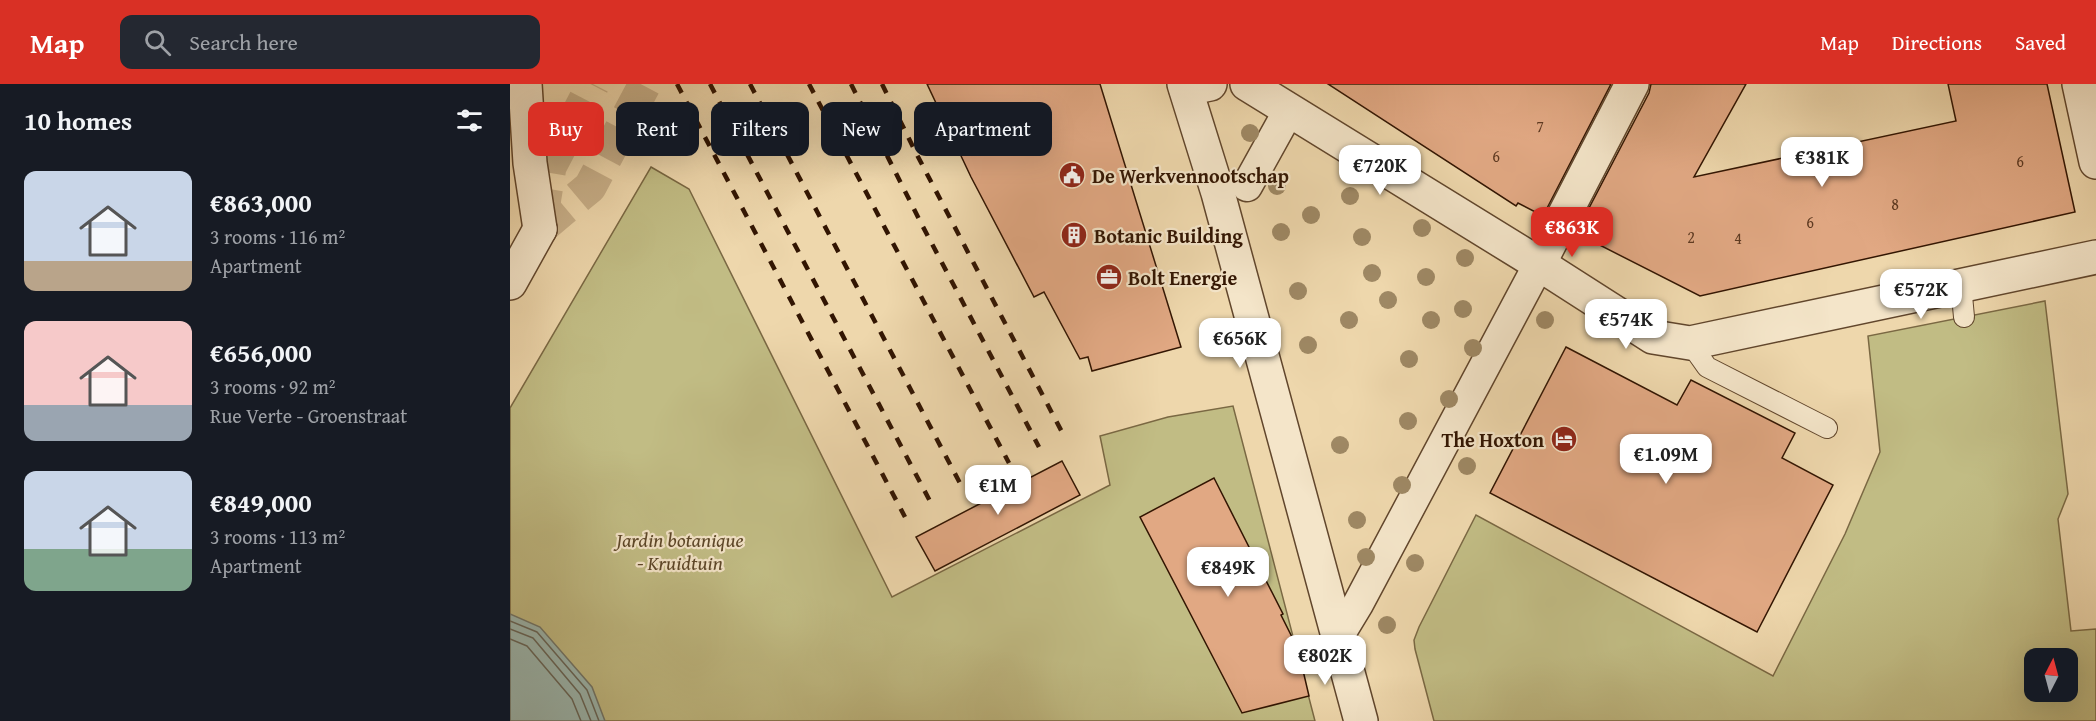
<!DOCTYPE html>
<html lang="en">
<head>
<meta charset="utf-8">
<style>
  body { margin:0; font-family:"Gentium Book Plus",serif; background:#242831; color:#f1f3f6; height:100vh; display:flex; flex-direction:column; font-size:22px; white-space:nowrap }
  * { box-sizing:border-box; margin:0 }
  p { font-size:20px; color:#9ea1a6 }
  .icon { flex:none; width:33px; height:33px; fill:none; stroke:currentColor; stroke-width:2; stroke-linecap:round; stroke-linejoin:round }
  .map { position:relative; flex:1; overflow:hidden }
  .panel { display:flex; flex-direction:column; background:#171b24; width:510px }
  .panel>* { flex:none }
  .hud { position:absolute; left:18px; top:18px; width:570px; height:54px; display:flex; gap:12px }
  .needle { width:39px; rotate:6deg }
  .buttons { position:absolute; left:1514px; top:564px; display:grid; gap:12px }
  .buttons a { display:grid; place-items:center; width:54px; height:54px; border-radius:12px; background:#171b24; box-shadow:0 6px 24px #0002; font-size:30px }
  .price { position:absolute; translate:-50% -51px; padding:0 14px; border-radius:12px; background:#fff; color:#222; font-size:20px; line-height:39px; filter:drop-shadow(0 2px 3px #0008) }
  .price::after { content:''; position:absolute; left:50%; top:36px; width:18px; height:14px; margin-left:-9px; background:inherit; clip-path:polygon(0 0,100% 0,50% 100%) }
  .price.active { background:#d93025; color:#fff }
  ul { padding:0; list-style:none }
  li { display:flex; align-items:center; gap:18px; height:150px; padding:0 24px }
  li span { display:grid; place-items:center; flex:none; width:168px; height:120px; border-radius:12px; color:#555 }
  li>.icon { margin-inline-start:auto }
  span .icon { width:72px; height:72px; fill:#fffc; stroke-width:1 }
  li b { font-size:26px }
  h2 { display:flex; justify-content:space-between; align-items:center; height:72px; padding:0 24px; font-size:26px }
  .pill { padding:0 21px; border-radius:12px; background:#171b24; box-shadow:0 6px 24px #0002; font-size:21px; line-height:54px }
  .pill.active { background:#d93025; color:#fff }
  header { display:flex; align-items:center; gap:36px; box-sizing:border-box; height:84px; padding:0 30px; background:#d93025; color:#fff }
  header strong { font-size:28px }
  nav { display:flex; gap:33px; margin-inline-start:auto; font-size:21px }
  .search { width:420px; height:54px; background:#242831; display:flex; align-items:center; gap:15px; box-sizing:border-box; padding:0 21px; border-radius:12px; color:#9ea1a6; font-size:22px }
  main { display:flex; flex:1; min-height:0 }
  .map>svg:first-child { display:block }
  .green { fill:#c1bc84; stroke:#7a6843; stroke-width:1.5; fill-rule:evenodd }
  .water { fill:#9bb8b1; stroke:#71776b; stroke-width:1.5 }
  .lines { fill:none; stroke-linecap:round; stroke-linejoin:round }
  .shore { stroke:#66665a; stroke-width:1.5 }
  .building { fill:#e1a883; stroke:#321502; stroke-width:1.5 }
  .tertiary-tunnel { stroke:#c8b08a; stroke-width:33; stroke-dasharray:33 16; stroke-linecap:butt }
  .service-casing { stroke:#61462c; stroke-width:22 }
  .pedestrian-casing { stroke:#61462c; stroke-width:33 }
  .minor-casing { stroke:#61462c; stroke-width:36 }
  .tertiary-casing { stroke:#61462c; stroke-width:36 }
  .service { stroke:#f4e5c9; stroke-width:20 }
  .pedestrian { stroke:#f4e5c9; stroke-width:30 }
  .minor { stroke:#f4e5c9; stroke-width:33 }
  .tertiary { stroke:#f4e5c9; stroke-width:33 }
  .rail { stroke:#321502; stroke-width:4.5; stroke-dasharray:10 10; stroke-linecap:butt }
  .tree { fill:#9e8864 }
  .labels { text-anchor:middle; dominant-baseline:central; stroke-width:4.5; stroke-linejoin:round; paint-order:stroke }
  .number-label { font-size:16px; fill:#5e3a22 }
  .poi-label { font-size:20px; font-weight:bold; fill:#321502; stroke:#f4e5c9; text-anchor:start }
  .park-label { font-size:20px; font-style:italic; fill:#5d4729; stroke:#f4e5c9 }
</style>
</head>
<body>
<header>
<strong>Map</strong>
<div class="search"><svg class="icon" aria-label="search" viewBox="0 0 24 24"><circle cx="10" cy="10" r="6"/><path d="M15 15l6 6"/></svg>Search here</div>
<nav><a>Map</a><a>Directions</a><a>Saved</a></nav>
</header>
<main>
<section class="panel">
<h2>10 homes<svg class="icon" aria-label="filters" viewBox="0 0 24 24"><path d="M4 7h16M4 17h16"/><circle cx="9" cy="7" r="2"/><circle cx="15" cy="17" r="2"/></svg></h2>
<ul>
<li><span style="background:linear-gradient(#c9d6e8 75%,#b9a48a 0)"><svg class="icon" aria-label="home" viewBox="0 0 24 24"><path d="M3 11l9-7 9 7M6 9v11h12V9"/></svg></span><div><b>€863,000</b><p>3 rooms · 116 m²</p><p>Apartment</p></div></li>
<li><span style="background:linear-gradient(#f6c9c9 70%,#9aa5b1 0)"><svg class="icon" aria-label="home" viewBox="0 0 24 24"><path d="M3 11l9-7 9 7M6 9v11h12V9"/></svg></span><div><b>€656,000</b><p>3 rooms · 92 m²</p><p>Rue Verte - Groenstraat</p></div></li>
<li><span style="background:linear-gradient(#c9d6e8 65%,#7fa58c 0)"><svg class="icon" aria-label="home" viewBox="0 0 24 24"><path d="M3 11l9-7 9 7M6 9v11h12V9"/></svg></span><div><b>€849,000</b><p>3 rooms · 113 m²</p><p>Apartment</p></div></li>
</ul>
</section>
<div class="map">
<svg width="1586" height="637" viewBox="0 0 1586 637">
  <rect width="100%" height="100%" fill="#eed7ac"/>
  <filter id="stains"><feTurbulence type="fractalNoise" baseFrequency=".00333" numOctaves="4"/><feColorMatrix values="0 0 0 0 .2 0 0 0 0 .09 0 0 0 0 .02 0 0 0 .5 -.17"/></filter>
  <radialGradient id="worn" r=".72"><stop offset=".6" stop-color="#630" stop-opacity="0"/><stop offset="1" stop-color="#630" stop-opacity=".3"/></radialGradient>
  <g class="green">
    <path d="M141 83 179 105 382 513 600 401 590 352 658 333 723 322 805 637H0V324Z"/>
    <path d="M1535 217 1558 410 1548 435 1561 547 1586 545V637H924L905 565 904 556 909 543 966 431 1263 592 1335 450 1370 368 1358 252ZM1524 574H1557V608H1524Z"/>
  </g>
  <path class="water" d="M0 530 30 543 82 603 95 637H0Z"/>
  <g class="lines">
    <g class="shore">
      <path d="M0 537 27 548 77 606 89 637"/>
      <path d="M0 545 23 554 70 610 81 637"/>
      <path d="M0 555 17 562 62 615 71 637"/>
    </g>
  </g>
  <g class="building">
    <path d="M417 0H590L671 263 582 287 578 273 570 275 534 208 524 213 461 93Z"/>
    <path d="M818 0H1101L1033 132 1008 119 1006 122Z"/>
    <path d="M1141 0H1236L1184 93 1446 37 1438 0H1537L1565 128 1190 212 1066 149 1139 9Z"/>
    <path d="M1056 263 1167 321 1181 296 1285 349 1272 374 1323 401 1247 548 980 409Z"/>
    <path d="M552 377 570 411 425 487 406 453Z"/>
    <path d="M704 394 773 530 771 531 788 565 799 612 732 629 630 433Z"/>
  </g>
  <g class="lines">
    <g class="tertiary-tunnel">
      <path d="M31 137 40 83 83 0"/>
      <path d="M30 145 80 103 135 0"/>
    </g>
    <defs>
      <g id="service">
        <path d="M1451 201 1454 233"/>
        <path d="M1180 259 1197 283 1317 344"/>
      </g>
      <g id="pedestrian">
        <path d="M737 102 773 37"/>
        <path d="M828 553 848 520 1029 180"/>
      </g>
      <g id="minor">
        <path d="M15 0 20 79 30 145"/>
        <path d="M737 0 1029 180 1143 253 1180 259 1586 173"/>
        <path d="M1569 0 1586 78"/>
        <path d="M676 5 700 0"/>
        <path d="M1029 180 1122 0"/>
      </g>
      <g id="tertiary">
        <path d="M674 0 708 109 851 637"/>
        <path d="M0 199 30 145"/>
      </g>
    </defs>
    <use href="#service" class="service-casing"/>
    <use href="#pedestrian" class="pedestrian-casing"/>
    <use href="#minor" class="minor-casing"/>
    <use href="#tertiary" class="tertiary-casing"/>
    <use href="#service" class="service"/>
    <use href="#pedestrian" class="pedestrian"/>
    <use href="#minor" class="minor"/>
    <use href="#tertiary" class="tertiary"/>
    <g class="rail">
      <path d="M167 0 395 433"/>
      <path d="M200 0 421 419"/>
      <path d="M240 0 452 403"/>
      <path d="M299 0 499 379"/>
      <path d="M341 0 411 139 529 363"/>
      <path d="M372 0 405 67 553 350"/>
    </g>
  </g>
  <g class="tree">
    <circle cx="740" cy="49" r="9"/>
    <circle cx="767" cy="102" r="9"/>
    <circle cx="840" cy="112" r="9"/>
    <circle cx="801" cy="131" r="9"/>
    <circle cx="912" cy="144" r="9"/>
    <circle cx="771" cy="148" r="9"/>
    <circle cx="852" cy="153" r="9"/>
    <circle cx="955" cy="174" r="9"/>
    <circle cx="862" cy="189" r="9"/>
    <circle cx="916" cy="193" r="9"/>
    <circle cx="788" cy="207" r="9"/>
    <circle cx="878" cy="216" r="9"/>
    <circle cx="953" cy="225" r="9"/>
    <circle cx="839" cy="236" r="9"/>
    <circle cx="921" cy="236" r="9"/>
    <circle cx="1035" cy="236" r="9"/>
    <circle cx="798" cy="261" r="9"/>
    <circle cx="963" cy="264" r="9"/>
    <circle cx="899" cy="275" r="9"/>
    <circle cx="939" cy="315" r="9"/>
    <circle cx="898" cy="337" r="9"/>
    <circle cx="830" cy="361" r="9"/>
    <circle cx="957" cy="382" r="9"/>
    <circle cx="892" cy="401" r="9"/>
    <circle cx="847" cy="436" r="9"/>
    <circle cx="856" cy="473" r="9"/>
    <circle cx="905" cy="479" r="9"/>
    <circle cx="877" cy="541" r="9"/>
  </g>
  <defs>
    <symbol id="civic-disc" viewBox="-11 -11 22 22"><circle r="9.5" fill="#8f2418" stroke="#f4e5c9"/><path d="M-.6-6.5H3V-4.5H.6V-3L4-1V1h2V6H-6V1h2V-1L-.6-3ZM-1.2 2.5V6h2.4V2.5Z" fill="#fff"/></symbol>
    <symbol id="building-disc" viewBox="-11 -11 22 22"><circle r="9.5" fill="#8f2418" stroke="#f4e5c9"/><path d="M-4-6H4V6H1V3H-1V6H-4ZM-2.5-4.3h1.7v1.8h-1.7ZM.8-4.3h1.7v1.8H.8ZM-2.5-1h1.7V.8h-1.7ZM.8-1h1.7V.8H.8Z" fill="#fff"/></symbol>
    <symbol id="office-disc" viewBox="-11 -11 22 22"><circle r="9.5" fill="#8f2418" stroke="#f4e5c9"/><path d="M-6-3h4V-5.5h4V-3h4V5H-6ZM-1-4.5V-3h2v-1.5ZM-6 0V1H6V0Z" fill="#fff"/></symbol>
    <symbol id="hotel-disc" viewBox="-11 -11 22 22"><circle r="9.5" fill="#8f2418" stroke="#f4e5c9"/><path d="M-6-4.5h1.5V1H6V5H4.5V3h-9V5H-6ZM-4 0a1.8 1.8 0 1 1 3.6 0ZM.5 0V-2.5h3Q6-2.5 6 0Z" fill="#fff"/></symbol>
  </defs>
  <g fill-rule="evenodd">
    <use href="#civic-disc" x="547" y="76" width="30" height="30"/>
    <use href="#building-disc" x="549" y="136" width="30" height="30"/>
    <use href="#office-disc" x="584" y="178" width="30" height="30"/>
    <use href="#hotel-disc" x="1039" y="340" width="30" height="30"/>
  </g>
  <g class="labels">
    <g class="number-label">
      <text x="1030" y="42">7</text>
      <text x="986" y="72">6</text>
      <text x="1510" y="77">6</text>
      <text x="1385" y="120">8</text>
      <text x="1300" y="138">6</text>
      <text x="1181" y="153">2</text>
      <text x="1228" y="154">4</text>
    </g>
    <g class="poi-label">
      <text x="582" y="91">De Werkvennootschap</text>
      <text x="584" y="151">Botanic Building</text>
      <text x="618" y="193">Bolt Energie</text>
      <text x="1034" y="355" text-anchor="end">The Hoxton</text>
    </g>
    <g class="park-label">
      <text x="170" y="455">Jardin botanique<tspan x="170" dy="23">- Kruidtuin</tspan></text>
    </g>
  </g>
  <rect width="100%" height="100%" filter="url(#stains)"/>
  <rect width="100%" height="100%" fill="url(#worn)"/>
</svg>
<div class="buttons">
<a><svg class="needle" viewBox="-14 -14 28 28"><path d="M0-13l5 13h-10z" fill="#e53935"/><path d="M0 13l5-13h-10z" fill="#9ea1a6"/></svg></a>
</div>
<b class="price" style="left:1312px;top:104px">€381K</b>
<b class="price" style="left:870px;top:112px">€720K</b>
<b class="price active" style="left:1062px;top:174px">€863K</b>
<b class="price" style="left:1411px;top:236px">€572K</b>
<b class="price" style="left:1116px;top:266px">€574K</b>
<b class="price" style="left:730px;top:285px">€656K</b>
<b class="price" style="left:1156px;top:401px">€1.09M</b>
<b class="price" style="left:488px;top:432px">€1M</b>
<b class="price" style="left:718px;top:514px">€849K</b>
<b class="price" style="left:815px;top:602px">€802K</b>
<div class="hud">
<a class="pill active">Buy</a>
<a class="pill">Rent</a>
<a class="pill">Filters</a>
<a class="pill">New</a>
<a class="pill">Apartment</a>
</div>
</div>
</main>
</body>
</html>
